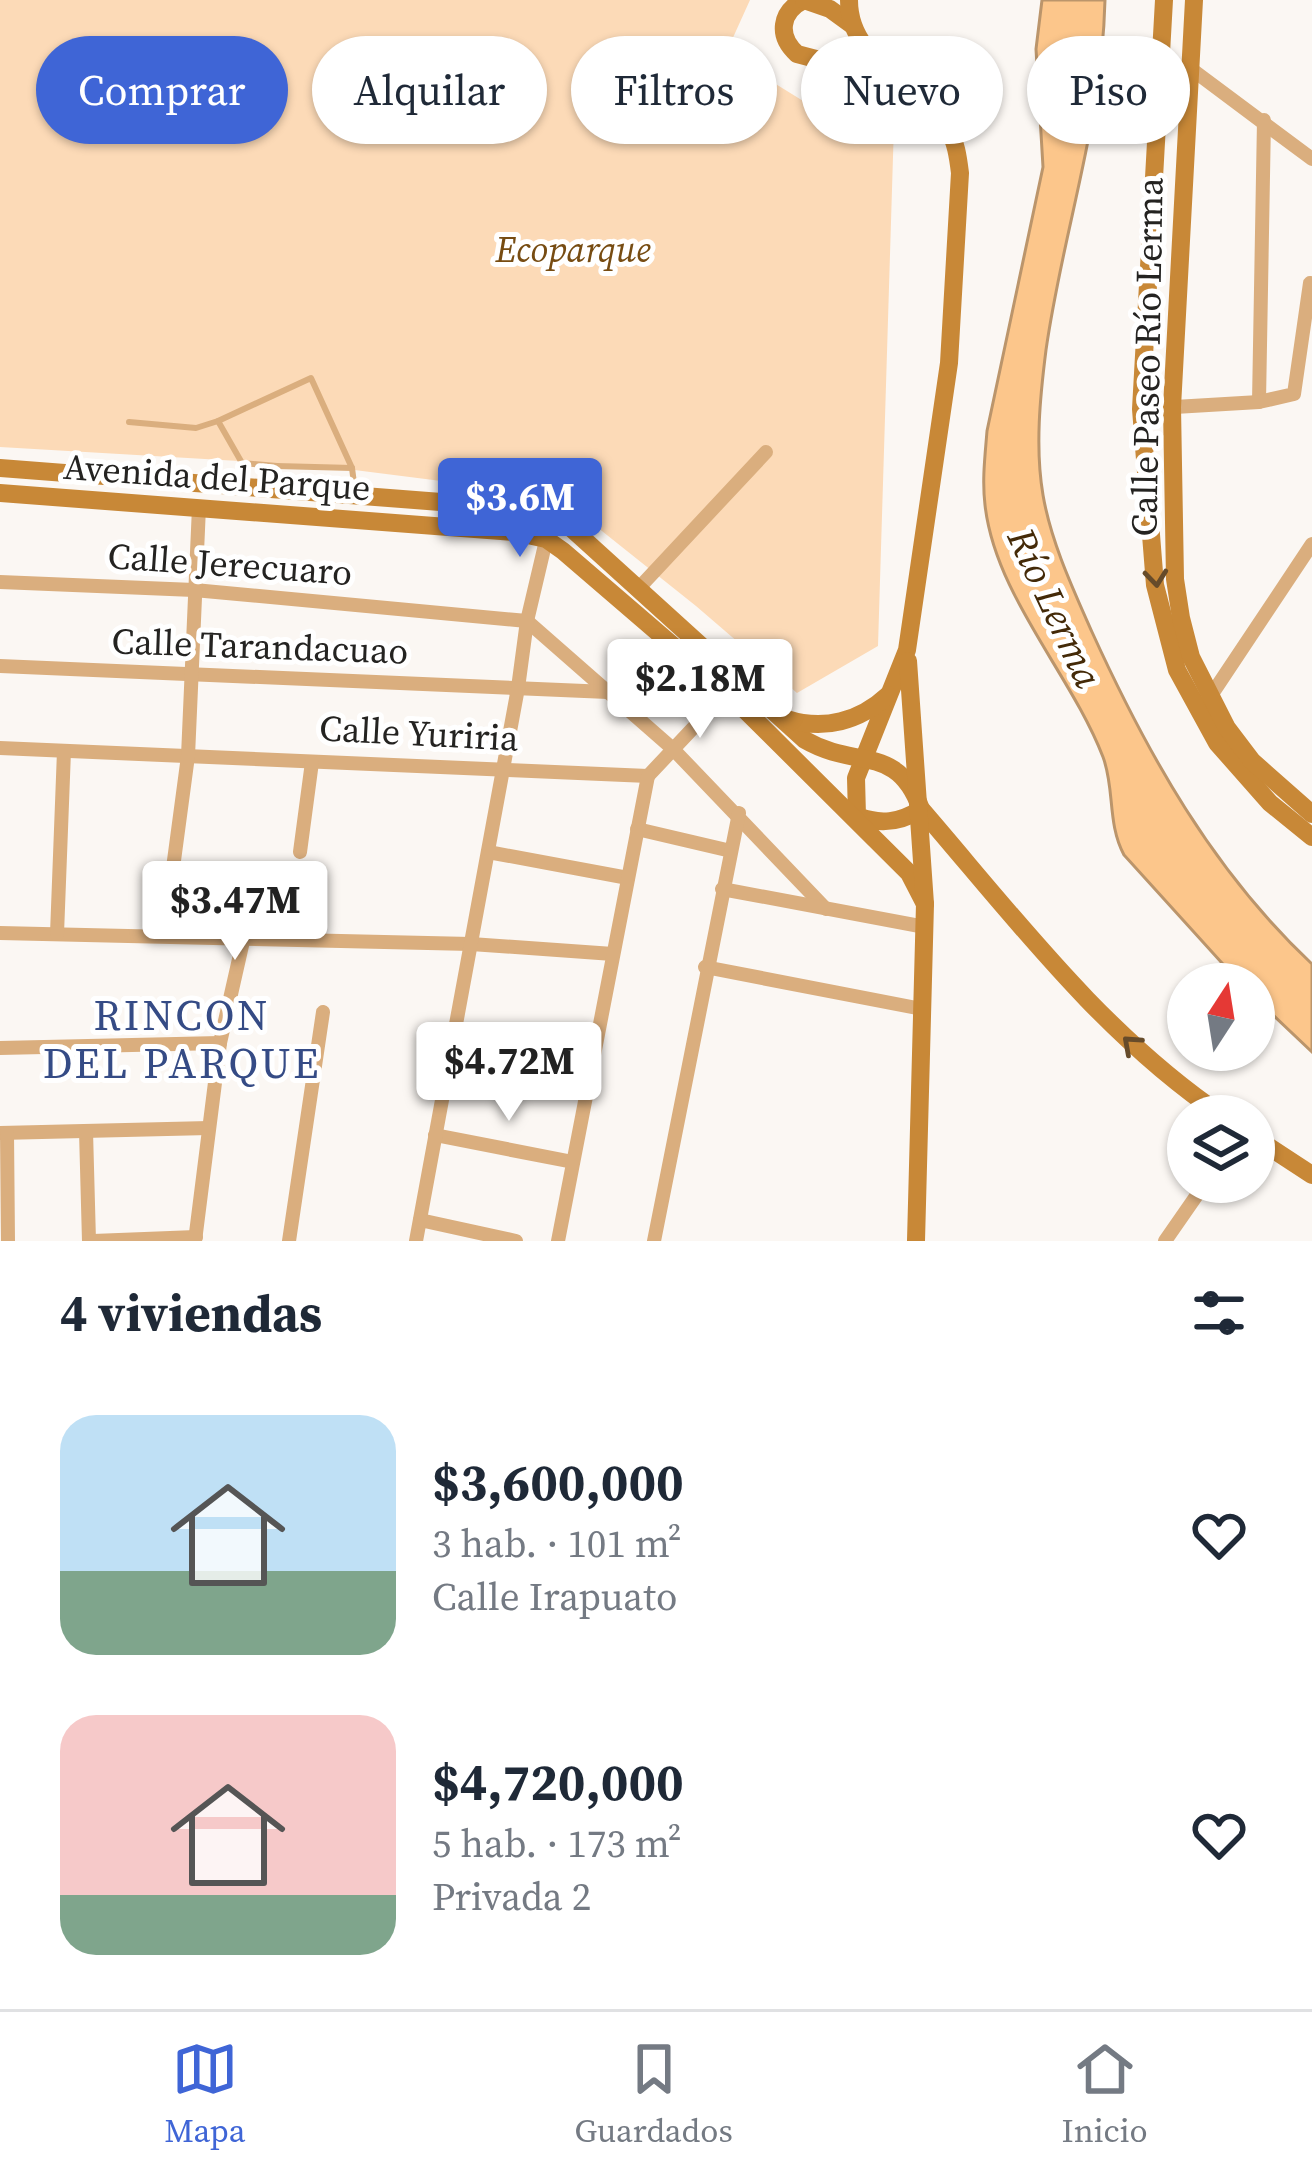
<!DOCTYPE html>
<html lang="es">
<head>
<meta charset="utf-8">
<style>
  body { margin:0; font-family:"Source Serif 4",serif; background:#f2f2f3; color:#1f2937; height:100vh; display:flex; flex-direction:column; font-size:45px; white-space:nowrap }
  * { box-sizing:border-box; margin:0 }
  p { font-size:39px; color:#747a83 }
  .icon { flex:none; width:66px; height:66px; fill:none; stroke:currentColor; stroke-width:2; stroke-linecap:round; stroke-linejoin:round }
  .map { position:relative; height:1241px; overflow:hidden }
  .side { display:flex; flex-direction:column; background:#fff; flex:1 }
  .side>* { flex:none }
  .top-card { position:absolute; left:36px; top:36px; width:1242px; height:108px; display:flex; gap:24px }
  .needle { width:78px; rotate:12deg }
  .buttons { position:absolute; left:1167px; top:963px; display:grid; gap:24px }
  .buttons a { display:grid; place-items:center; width:108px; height:108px; border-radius:50%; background:#fff; box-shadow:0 3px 9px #0004; font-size:60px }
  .price { position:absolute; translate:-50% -102px; padding:0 27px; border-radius:12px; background:#fff; color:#222; font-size:39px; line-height:78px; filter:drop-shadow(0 3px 6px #0008) }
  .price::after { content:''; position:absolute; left:50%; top:72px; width:36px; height:27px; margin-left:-18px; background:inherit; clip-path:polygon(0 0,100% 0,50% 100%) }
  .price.selected { background:#3f65d6; color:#fff }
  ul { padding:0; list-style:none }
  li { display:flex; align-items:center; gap:36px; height:300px; padding:0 60px }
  li span { display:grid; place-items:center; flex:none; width:336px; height:240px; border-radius:36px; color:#555 }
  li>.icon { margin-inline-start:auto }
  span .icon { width:144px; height:144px; fill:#fffc; stroke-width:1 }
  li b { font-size:51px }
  h2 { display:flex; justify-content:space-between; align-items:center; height:144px; padding:0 60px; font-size:51px }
  .pill { padding:0 42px; border-radius:54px; background:#fff; box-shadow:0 3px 9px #0004; font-size:42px; line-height:108px }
  .pill.selected { background:#3f65d6; color:#fff }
  .tab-bar { display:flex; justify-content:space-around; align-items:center; height:168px; border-top:3px solid #e0e1e3; background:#fff; font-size:33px; color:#747a83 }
  .tab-bar a { display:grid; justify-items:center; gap:6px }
  .tab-bar .selected { color:#3f65d6 }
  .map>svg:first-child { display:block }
  .green { fill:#fcdab7 }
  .water { fill:#fcc68b; stroke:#bb956b; stroke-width:3 }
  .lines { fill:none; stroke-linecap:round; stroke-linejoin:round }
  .lane { stroke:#daae7e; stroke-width:6 }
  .street { stroke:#daae7e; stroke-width:14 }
  .secondary { stroke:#c88837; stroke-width:18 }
  .oneway { stroke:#664b2a }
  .labels { text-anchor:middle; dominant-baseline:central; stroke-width:10; stroke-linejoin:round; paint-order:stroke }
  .park-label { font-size:36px; font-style:italic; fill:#774c12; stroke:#fff }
  .street-label { font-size:36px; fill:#242321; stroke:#fff }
  .water-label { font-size:39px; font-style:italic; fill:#442a08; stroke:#fff }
  .quarter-label { font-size:42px; letter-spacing:3px; fill:#354b85; stroke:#fff }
</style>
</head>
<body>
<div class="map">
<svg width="1312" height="1241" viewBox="0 0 1312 1241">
  <rect width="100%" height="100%" fill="#fbf7f3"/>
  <path class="green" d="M0 0H750L726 53 808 104 894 124 878 646 797 693 696 606 558 496 323 466 0 447Z"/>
  <path class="water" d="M1042 0H1105C1102 124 1063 230 1046 350 1040 397 1035 448 1043 495 1051 542 1073 589 1092 632 1148 755 1213 871 1312 964V1052L1254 997V984H1241L1124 855C1107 823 1115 789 1103 757 1071 674 995 595 985 505 982 480 985 456 987 431L1043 167 1036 49Z"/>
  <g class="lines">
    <g class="lane">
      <path d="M129 422 196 428 218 421"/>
      <path d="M277 466 352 468"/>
      <path d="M278 487 277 466 242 463 218 421 311 378 352 468 355 491"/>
    </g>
    <g class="street">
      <path d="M1190 68 1312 159"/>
      <path d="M1259 402 1264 120"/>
      <path d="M1141 409 1259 402 1294 394 1310 283"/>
      <path d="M0 582 194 590 527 621 673 749 826 909"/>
      <path d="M638 589 766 452"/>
      <path d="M0 666 608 692"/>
      <path d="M1208 700 1312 544"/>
      <path d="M0 748 648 776"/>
      <path d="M648 776 727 692"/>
      <path d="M637 829 731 851"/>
      <path d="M300 852 312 762"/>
      <path d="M488 852 628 878"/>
      <path d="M173 868 188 756 199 507"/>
      <path d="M722 889 925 927"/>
      <path d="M0 933 471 944 613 954"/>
      <path d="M57 934 64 751"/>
      <path d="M705 967 922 1009"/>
      <path d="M454 1037 592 1066"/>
      <path d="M0 1048 220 1043"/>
      <path d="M86 1131 89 1241"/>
      <path d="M0 1133 209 1128"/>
      <path d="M7 1133 8 1241"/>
      <path d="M435 1135 573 1162"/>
      <path d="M420 1220 516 1241"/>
      <path d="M93 1241 196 1237"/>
      <path d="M195 1241 220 1043 246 928V888"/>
      <path d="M289 1241 323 1012"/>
      <path d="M416 1241 518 688 527 621 548 532"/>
      <path d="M558 1241 648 776"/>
      <path d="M654 1241 739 813"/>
      <path d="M1165 1241 1206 1182"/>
    </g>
    <g class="secondary">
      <path d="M804 0C780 12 777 36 797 54L892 79"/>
      <path d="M804 0 830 9 852 25"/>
      <path d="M849 0C849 64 919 78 947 127 956 141 958 157 960 173L949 363 907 650 856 778 857 816C880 825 900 823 921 809"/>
      <path d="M1164 0 1141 409 1155 585 1177 670 1217 743 1270 803 1312 837"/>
      <path d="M1194 0 1172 407 1175 579 1181 618 1191 657 1227 728 1252 761 1312 814"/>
      <path d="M0 468 531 509 570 527 805 740C857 770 897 743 921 809 1015 918 1103 1035 1223 1116"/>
      <path d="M0 493 514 532 546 539 563 551 727 692 909 873 925 904"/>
      <path d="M908 661 925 904 916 1241"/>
      <path d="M787 719C824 731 860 721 888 695"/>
      <path d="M1254 1137 1312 1175"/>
    </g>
  </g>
  <defs><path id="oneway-chevron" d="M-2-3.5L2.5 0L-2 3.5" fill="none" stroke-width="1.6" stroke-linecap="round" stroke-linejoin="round" transform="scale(3)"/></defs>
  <g class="oneway">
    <use href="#oneway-chevron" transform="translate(1156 578) rotate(84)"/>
    <use href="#oneway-chevron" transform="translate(1131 1044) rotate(-138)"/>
  </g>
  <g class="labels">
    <g class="park-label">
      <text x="573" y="249">Ecoparque</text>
    </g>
    <g class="street-label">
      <text transform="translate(1147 357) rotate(-89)">Calle Paseo Río Lerma</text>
      <text transform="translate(217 477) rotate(4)">Avenida del Parque</text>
      <text transform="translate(230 564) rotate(4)">Calle Jerecuaro</text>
      <text transform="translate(260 646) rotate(2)">Calle Tarandacuao</text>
      <text transform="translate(419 733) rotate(3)">Calle Yuriria</text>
    </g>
    <g class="water-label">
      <text transform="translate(1055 608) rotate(65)">Río Lerma</text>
    </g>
    <g class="quarter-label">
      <text x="182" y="1015">RINCON<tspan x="182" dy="48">DEL PARQUE</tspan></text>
    </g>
  </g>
</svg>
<div class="buttons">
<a><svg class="needle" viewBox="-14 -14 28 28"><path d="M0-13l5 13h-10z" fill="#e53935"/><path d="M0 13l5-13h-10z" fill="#747a83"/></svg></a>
<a><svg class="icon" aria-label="layers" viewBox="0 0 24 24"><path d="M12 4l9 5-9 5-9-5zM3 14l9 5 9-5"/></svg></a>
</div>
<b class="price selected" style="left:520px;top:560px">$3.6M</b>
<b class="price" style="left:700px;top:741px">$2.18M</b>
<b class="price" style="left:235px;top:963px">$3.47M</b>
<b class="price" style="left:509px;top:1124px">$4.72M</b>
<div class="top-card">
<a class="pill selected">Comprar</a>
<a class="pill">Alquilar</a>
<a class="pill">Filtros</a>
<a class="pill">Nuevo</a>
<a class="pill">Piso</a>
</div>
</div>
<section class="side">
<h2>4 viviendas<svg class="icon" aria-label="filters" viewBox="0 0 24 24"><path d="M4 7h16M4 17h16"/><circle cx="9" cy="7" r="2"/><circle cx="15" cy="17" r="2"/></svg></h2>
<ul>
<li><span style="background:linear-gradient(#bfe0f5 65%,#7fa58c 0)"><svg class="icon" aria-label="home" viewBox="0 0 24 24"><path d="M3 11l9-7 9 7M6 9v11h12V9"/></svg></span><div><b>$3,600,000</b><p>3 hab. · 101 m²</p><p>Calle Irapuato</p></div><svg class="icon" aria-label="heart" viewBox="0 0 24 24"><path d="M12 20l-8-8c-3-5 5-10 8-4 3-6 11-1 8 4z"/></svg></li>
<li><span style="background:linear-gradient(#f6c9c9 75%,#7fa58c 0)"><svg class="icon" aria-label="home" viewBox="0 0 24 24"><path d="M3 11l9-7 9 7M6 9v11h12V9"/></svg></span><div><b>$4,720,000</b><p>5 hab. · 173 m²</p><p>Privada 2</p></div><svg class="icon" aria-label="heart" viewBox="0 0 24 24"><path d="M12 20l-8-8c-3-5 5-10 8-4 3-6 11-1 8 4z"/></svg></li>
</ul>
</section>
<nav class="tab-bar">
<a class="selected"><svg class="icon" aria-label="map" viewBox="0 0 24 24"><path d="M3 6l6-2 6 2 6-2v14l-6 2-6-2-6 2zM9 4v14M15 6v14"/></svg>Mapa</a>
<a><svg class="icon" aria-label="saved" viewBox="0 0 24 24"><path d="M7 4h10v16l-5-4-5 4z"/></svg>Guardados</a>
<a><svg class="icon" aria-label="home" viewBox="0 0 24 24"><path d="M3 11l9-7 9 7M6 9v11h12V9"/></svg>Inicio</a>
</nav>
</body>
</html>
